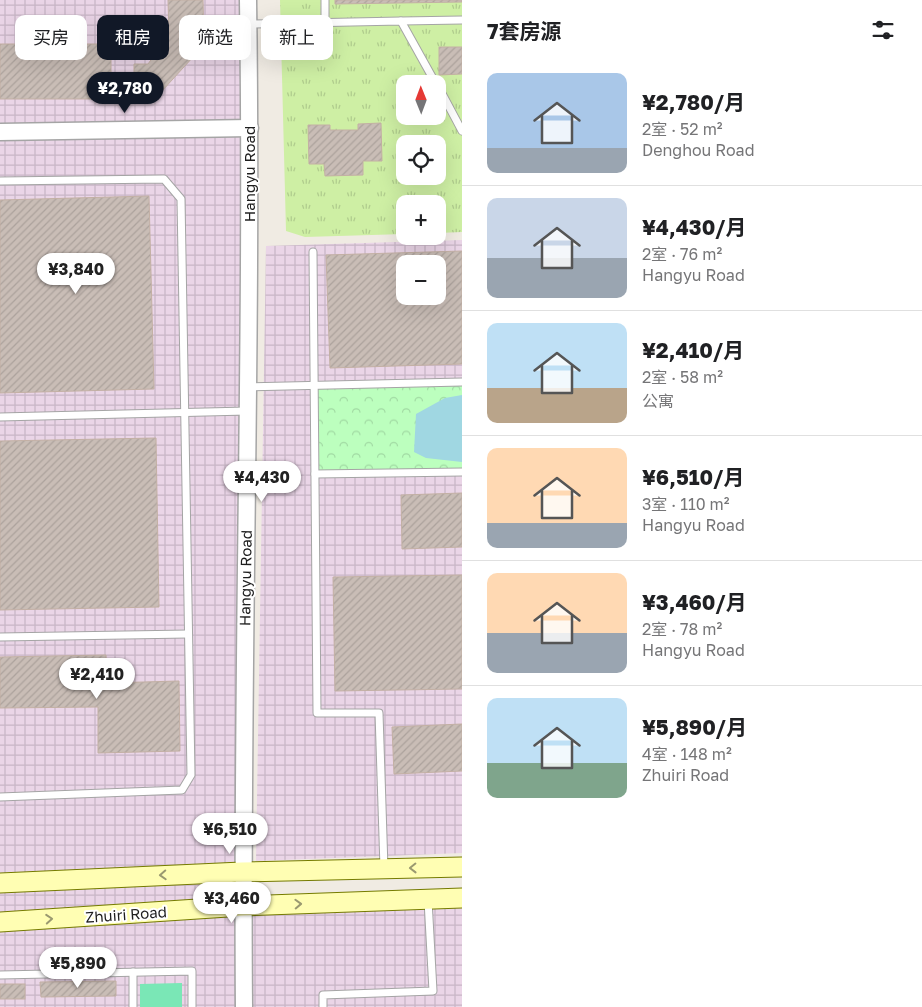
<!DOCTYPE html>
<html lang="zh">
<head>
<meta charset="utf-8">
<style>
  body { margin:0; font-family:"Golos Text","Noto Sans SC",sans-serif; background:#f2f2f2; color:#202124; height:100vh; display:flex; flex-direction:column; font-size:19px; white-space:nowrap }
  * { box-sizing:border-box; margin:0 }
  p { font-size:16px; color:#757577 }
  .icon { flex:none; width:28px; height:28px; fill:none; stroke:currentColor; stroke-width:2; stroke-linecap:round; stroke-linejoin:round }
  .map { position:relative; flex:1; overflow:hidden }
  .side { display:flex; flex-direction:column; background:#fff; width:460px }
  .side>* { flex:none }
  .hud { position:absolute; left:15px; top:15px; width:371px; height:45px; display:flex; gap:10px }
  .needle { width:32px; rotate:359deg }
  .buttons { position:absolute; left:396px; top:75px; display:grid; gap:10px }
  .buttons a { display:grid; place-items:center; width:50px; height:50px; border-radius:10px; background:#fff; box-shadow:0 5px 20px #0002; font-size:25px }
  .price { position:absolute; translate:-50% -42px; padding:0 11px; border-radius:18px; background:#fff; color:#222; font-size:16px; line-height:32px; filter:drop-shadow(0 1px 2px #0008) }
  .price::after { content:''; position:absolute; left:50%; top:30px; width:15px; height:11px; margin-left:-8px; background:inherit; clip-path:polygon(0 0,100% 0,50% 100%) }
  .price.active { background:#111827; color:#fff }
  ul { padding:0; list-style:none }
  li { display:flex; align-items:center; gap:15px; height:125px; padding:0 25px }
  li+li { border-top:1px solid #e0e0e0 }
  li span { display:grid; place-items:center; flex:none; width:140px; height:100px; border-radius:10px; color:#555 }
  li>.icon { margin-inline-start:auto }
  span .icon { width:60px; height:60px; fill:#fffc; stroke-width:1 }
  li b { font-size:21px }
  h2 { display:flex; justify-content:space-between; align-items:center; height:60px; padding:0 25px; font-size:21px }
  .chip { padding:0 18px; border-radius:10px; background:#fff; box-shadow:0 5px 20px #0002; font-size:18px; line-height:45px }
  .chip.active { background:#111827; color:#fff }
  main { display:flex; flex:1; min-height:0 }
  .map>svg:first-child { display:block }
  .industrial { fill:url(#industrial-grid); fill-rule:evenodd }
  .grass { fill:url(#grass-tufts); fill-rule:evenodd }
  .park { fill:url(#park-crowns) }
  .pitch { fill:#7ae7b6 }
  .water { fill:#a0d7e2 }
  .building { fill:url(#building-hatch); stroke:#c3b0a4; fill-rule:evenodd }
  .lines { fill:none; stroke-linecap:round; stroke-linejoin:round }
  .service-casing { stroke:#a5a5a5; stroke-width:9 }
  .tertiary-casing { stroke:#a5a5a5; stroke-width:19 }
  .secondary-casing { stroke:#757b00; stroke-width:21 }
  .service { stroke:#fff; stroke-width:7 }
  .tertiary { stroke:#fff; stroke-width:16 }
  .secondary { stroke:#fffeb3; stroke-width:19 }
  .oneway { stroke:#9a9970 }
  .labels { text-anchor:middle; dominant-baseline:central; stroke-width:4; stroke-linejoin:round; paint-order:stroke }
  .street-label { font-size:15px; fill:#1e1e1e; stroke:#fff }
</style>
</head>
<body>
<main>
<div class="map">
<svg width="462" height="1007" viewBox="0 0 462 1007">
  <defs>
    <pattern id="industrial-grid" width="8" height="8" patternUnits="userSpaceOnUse" patternTransform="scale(1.25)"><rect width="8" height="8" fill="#ead5e7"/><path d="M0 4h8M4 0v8" fill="none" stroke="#c8b6c6"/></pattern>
    <pattern id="grass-tufts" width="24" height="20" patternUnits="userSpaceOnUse" patternTransform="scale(1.25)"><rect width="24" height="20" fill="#ceefa4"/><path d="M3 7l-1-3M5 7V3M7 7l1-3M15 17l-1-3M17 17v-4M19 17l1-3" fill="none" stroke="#b0cc8d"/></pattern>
    <pattern id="park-crowns" width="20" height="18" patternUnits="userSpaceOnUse" patternTransform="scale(1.25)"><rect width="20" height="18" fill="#bcffbe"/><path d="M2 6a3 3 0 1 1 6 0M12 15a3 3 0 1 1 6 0" fill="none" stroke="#a1daa3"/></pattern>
    <pattern id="building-hatch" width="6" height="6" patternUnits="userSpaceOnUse" patternTransform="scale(1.25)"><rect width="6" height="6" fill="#c9bdb6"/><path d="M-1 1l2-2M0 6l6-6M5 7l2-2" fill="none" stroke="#aca29c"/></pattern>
  </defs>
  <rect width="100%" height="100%" fill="#f0ebe3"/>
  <g class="industrial">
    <path d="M0 0H248L243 906 462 900V1007H0Z"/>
    <path d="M462 240V853L256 861 266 246ZM405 264H438V296H405Z"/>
  </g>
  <path class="grass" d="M280 0H462V232L438 233V204H405V234L305 237 286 231ZM405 84H438V116H405ZM405 144H438V176H405Z"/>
  <path class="park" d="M462 382V472L315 474 314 386Z"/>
  <path class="pitch" d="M182 983V1007H140V984Z"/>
  <path class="water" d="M462 395V462L426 458 414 452 416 414 445 398Z"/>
  <g class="building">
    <path d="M168 0H203L204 45 162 91 134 92V64H148L169 35Z"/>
    <path d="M335 0H462V2L335 4Z"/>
    <rect x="0" y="44" width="111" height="55"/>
    <path d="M439 47H462V74L439 75Z"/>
    <path d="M381 123 382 161H363V175L325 176 324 164H309L308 125H330V130H358V124Z"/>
    <path d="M149 196 154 389 0 393V200Z"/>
    <path d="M462 251V364L330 368 326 255ZM405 264H438V296H405Z"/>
    <path d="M156 438 159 607 0 610V441Z"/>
    <path d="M462 493V547L402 549 401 495Z"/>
    <path d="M462 575V689L335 691 333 577Z"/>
    <path d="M106 655 107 683 179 681 180 751 98 753V707L0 708V657Z"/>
    <path d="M462 724V771L394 774 392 727Z"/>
    <path d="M116 981V996L41 997 40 982Z"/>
    <rect x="0" y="984" width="25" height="15"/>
  </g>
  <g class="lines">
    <defs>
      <g id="service">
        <path d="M325 0V23"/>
        <path d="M401 21 462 20"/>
        <path d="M249 24 401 21 436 84"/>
        <path d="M438 86 462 131"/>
        <path d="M0 181 164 179 181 199 191 775 182 790 0 797"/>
        <path d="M313 252 317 713H379L384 868"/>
        <path d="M248 387 462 382"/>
        <path d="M0 417 247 411"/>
        <path d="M315 474 462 472"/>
        <path d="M0 637 188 634"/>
        <path d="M133 972V1007"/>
        <path d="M0 975 192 971V1007"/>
        <path d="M323 1007V995L433 991 428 900"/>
      </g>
      <g id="tertiary">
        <path d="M0 132 250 128"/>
        <path d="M244 1007C241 671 253 336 248 0"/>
      </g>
      <g id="secondary">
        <path d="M0 883 242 872 462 867"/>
        <path d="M0 922 243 906 462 898"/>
      </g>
    </defs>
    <use href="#service" class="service-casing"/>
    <use href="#tertiary" class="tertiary-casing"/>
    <use href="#secondary" class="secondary-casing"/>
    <use href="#service" class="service"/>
    <use href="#tertiary" class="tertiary"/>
    <use href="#secondary" class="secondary"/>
  </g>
  <defs><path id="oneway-chevron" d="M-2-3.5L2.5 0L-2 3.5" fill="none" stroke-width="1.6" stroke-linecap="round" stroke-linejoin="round" transform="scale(1.25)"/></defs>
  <g class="oneway">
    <use href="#oneway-chevron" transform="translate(413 868) rotate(179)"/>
    <use href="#oneway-chevron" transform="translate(163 875) rotate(177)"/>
    <use href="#oneway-chevron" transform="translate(298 904) rotate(-2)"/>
    <use href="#oneway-chevron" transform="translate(49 919) rotate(-4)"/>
  </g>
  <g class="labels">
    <g class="street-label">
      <text transform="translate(249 174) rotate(-90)">Hangyu Road</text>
      <text transform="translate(245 578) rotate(-89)">Hangyu Road</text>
      <text transform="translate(126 914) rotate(-4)">Zhuiri Road</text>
    </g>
  </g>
</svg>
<div class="buttons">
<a><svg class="needle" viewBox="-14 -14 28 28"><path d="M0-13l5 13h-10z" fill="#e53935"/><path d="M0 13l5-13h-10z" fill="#757577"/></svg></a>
<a><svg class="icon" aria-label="locate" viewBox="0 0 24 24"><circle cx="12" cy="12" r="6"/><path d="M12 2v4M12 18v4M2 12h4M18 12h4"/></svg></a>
<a>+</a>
<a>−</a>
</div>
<b class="price active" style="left:125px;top:114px">¥2,780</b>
<b class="price" style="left:76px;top:295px">¥3,840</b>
<b class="price" style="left:262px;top:503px">¥4,430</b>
<b class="price" style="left:97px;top:700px">¥2,410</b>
<b class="price" style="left:230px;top:855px">¥6,510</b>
<b class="price" style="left:232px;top:924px">¥3,460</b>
<b class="price" style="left:78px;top:989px">¥5,890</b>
<div class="hud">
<a class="chip">买房</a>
<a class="chip active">租房</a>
<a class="chip">筛选</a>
<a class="chip">新上</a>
</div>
</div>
<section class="side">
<h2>7套房源<svg class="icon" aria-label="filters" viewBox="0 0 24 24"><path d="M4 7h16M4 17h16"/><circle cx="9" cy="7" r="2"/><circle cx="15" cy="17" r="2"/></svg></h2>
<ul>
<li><span style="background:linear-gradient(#a9c7e8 75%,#9aa5b1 0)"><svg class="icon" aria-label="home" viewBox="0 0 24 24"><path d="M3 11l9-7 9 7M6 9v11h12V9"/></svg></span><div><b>¥2,780/月</b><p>2室 · 52 m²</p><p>Denghou Road</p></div></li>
<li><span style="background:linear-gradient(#c9d6e8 60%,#9aa5b1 0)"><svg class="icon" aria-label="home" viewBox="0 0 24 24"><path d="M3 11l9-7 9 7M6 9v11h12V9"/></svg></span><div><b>¥4,430/月</b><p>2室 · 76 m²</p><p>Hangyu Road</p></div></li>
<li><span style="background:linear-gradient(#bfe0f5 65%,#b9a48a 0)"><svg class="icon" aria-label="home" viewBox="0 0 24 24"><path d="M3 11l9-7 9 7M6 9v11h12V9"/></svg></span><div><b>¥2,410/月</b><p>2室 · 58 m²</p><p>公寓</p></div></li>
<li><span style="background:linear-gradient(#ffd9b3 75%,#9aa5b1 0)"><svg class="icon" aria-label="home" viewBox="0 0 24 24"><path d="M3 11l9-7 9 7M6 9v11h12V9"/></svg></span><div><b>¥6,510/月</b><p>3室 · 110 m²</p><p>Hangyu Road</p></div></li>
<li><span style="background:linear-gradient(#ffd9b3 60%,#9aa5b1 0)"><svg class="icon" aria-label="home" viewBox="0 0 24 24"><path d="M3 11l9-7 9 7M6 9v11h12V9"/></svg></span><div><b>¥3,460/月</b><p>2室 · 78 m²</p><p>Hangyu Road</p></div></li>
<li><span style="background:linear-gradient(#bfe0f5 65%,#7fa58c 0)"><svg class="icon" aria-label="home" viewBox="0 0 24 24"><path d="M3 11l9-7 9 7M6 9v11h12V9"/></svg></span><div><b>¥5,890/月</b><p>4室 · 148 m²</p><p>Zhuiri Road</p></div></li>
</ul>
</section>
</main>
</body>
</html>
